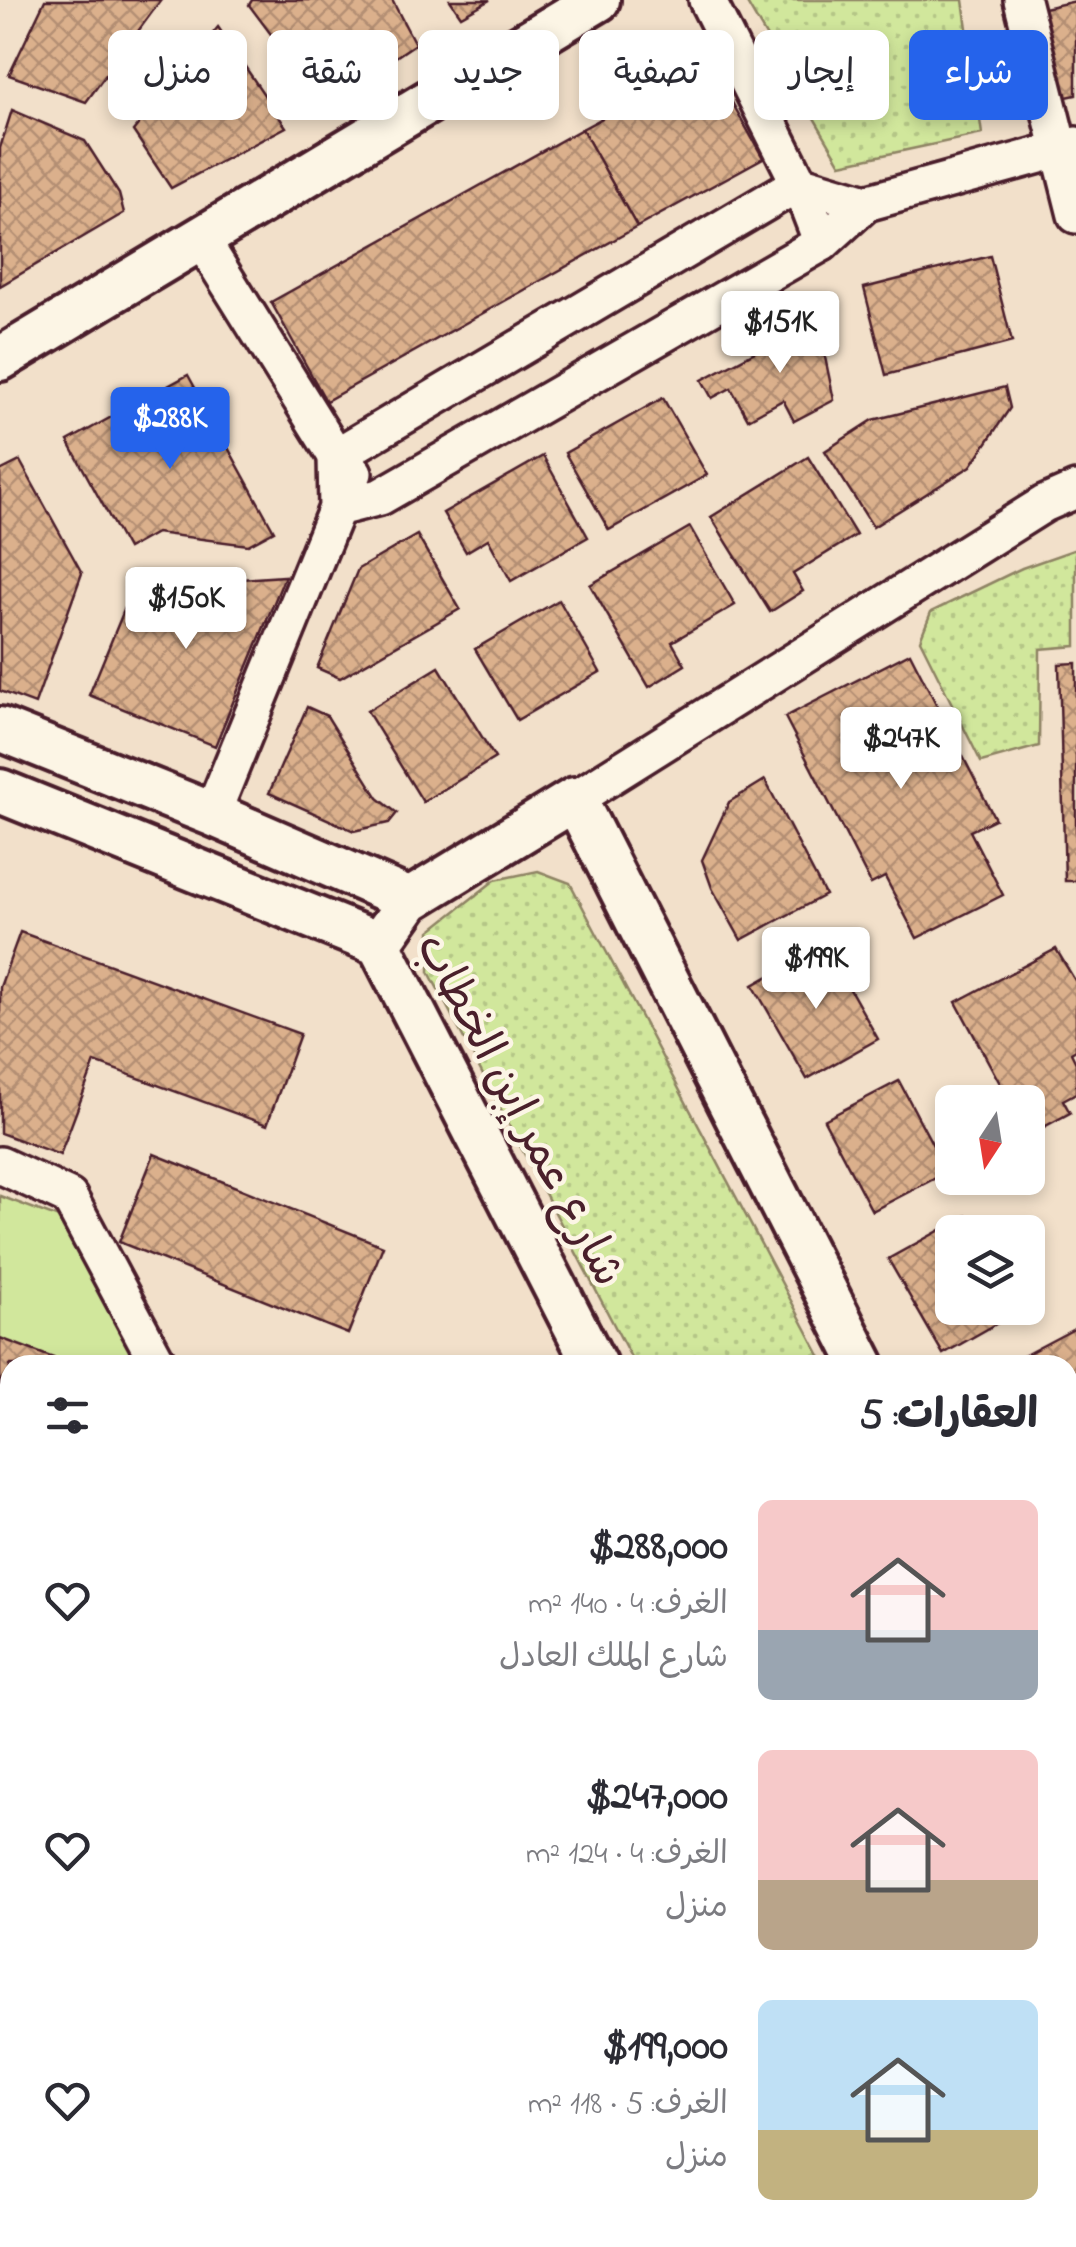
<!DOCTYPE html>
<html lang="ar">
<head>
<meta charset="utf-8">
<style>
  body { margin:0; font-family:"Indie Flower","Playpen Sans Arabic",sans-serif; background:#f2f2f3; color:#2b2b33; direction:rtl; height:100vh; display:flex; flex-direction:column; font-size:38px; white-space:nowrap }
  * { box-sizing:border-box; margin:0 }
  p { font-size:32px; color:#7c7c81 }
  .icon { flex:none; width:55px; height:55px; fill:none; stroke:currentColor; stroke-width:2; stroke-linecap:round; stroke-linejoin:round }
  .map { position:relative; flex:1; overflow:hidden; direction:ltr }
  .details { position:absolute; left:0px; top:1355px; width:1078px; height:892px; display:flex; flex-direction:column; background:#fff; border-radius:30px 30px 0 0; box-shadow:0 5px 15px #0003; direction:rtl }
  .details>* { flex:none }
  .banner { position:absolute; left:30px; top:30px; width:1018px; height:90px; direction:rtl; display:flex; gap:20px }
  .needle { width:65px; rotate:192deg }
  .buttons { position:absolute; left:935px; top:1085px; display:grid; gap:20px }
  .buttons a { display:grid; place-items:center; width:110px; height:110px; border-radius:15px; background:#fff; box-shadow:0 5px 15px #0003; font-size:50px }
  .price { position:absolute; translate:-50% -85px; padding:0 22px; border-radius:10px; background:#fff; color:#222; font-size:32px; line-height:65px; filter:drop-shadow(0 2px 5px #0008) }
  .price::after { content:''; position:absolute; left:50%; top:60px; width:30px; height:22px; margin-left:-15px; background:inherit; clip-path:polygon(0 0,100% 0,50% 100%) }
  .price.on { background:#2563eb; color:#fff }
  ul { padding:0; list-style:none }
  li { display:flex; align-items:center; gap:30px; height:250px; padding:0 40px }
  li span { display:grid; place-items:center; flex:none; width:280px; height:200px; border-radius:15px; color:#555 }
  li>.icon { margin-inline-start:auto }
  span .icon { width:120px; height:120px; fill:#fffc; stroke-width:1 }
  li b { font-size:42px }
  h2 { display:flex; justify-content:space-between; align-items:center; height:120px; padding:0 40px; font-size:42px }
  .chip { padding:0 35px; border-radius:15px; background:#fff; box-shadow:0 5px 15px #0003; font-size:35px; line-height:90px }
  .chip.on { background:#2563eb; color:#fff }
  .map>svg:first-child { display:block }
  .grass { fill:#d1e79c; stroke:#8e8364; stroke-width:2.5 }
  .park { fill:url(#park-dots); stroke:#8e8364; stroke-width:2.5 }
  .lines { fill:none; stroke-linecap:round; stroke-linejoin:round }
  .river { stroke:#90c2ec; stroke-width:60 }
  .building { fill:url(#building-cross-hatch); stroke:#4a1f2b; stroke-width:2.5 }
  .minor-casing { stroke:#4a1f2b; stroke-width:42 }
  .major-casing { stroke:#4a1f2b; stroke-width:50 }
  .minor { stroke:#fcf5e5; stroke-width:35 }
  .major { stroke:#fcf5e5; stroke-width:42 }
  .labels { text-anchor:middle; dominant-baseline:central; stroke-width:9; stroke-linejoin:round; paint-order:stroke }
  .street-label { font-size:45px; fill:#4a1f2b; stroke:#fcf5e5 }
</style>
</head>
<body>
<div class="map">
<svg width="1076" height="2247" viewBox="0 0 1076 2247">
  <defs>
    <pattern id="park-dots" width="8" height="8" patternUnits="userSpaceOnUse" patternTransform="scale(2.5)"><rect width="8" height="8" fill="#d1e79c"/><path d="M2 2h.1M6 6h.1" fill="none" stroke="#b5c687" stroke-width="1.8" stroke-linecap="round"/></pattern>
    <pattern id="building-cross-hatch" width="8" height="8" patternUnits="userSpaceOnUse" patternTransform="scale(2.5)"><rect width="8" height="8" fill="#dbb08c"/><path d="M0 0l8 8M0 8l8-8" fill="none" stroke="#b48f73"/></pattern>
  </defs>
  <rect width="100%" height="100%" fill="#f2e0ca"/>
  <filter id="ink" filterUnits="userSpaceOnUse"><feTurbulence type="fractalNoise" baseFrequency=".01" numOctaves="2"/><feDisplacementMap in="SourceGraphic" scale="20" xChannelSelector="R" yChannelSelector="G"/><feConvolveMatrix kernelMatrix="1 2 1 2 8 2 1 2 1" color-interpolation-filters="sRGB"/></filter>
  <g filter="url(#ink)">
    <path class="grass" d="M0 1196 67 1221 144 1365H10V2238H677L666 2247H0Z"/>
    <g class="park">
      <path d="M745 0H963L982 134 841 164Z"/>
      <path d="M1076 549V646L1040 649 1039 746 981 762 920 640 931 612 1022 568Z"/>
      <path d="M538 871 570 883 825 1365H635L429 972 430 931 495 880Z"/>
      <path d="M1076 1782V1978L1068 1976V1784Z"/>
      <path d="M1068 2013 1076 2016V2085L1068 2083Z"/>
      <path d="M1068 2124 1076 2126V2247H913L916 2238H1068Z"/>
    </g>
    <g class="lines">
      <path class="river" d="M731 2247 745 2238"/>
    </g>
    <g class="building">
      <path d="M45 0H161L86 102 9 75Z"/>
      <path d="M252 0H392L415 44 324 105 249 5Z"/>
      <path d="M450 0H490L461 16Z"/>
      <path d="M1076 1V95L1057 99 1039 9Z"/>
      <path d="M218 27 286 127 171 188 133 131Z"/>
      <path d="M709 61 763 158 637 227 582 129Z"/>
      <path d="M12 110 85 141 119 194 124 213 0 286V148Z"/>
      <path d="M582 129 637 227 326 401 271 302Z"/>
      <path d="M990 256 1012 342 886 375 864 288Z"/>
      <path d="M817 319 834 400 794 421 783 400 748 419 731 388 712 398 702 380Z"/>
      <path d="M188 375 274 531 248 545 156 533 127 549 68 441Z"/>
      <path d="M1005 387 1010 408 971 466 873 527 825 451 873 420Z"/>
      <path d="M663 398 707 475 609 530 565 453Z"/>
      <path d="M543 456 588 537 511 581 488 539 466 552 443 513Z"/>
      <path d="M808 457 856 535 793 574 803 591 770 612 711 517Z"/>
      <path d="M20 461 82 573 35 704 0 691V471Z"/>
      <path d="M690 527 735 605 672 642 685 665 649 687 590 585Z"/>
      <path d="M417 535 460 609 340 678 317 668 358 569Z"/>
      <path d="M285 576 215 746 89 695 134 586Z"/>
      <path d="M559 600 600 672 517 720 475 649Z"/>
      <path d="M910 653 995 819 970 831 1003 895 917 938 885 877 871 884 785 717Z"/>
      <path d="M1076 663V881H1065L1059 664Z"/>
      <path d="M439 667 495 758 423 802 367 711Z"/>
      <path d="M307 707 327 716 378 798 397 813 389 823 354 831 269 793Z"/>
      <path d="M765 780 825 895 741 940 712 888 702 860 729 802Z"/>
      <path d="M20 932 300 1034 267 1125 95 1062 60 1155 0 1133V987Z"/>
      <path d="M825 945 878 1039 807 1079 753 985Z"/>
      <path d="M1056 949 1076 982V1050L1071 1053 1076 1063V1093L1063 1100 1070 1113 1038 1130 1028 1115V1102H1010L956 1002Z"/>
      <path d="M899 1081 947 1172 872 1211 824 1120Z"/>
      <path d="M154 1154 383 1246 348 1334 119 1242Z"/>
      <path d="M966 1216 975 1232H952V1308H1018L1019 1311 943 1354 888 1259Z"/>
      <path d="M1076 1328V1495L1068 1500V1365H1006Z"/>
      <path d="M0 1338 72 1365H10V1428L0 1424Z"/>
    </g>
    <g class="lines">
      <defs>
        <g id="minor">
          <path d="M707 0 799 183 822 243"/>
          <path d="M1022 0 1076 215"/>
          <path d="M201 239 336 456 354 473"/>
          <path d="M337 508 380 497 822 243 866 203 1076 145"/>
          <path d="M575 799 1044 504 1076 490"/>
          <path d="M212 814 337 508 336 456 799 183 866 203"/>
          <path d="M0 1165 69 1197 159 1365"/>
        </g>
        <g id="major">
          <path d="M0 359 598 0"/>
          <path d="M0 729 212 814 410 900"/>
          <path d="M0 791 379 944 595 1365"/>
          <path d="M379 944 410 900 575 799 863 1365"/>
          <path d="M1068 1728 1076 1719"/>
          <path d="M1068 1994 1076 1997"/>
          <path d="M1068 2109 1076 2112"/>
          <path d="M896 2247 898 2238"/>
        </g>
      </defs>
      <use href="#minor" class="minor-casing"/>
      <use href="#major" class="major-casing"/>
      <use href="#minor" class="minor"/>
      <use href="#major" class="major"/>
    </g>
  </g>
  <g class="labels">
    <g class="street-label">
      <text transform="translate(518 1111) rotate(62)">شارع عمر إبن الخطاب</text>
    </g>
  </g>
</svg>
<div class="buttons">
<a><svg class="needle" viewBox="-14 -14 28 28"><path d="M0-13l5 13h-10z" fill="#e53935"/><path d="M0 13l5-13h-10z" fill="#7c7c81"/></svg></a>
<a><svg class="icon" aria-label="layers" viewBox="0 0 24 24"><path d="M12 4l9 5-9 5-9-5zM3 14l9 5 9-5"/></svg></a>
</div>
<b class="price" style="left:780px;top:376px">$151K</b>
<b class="price on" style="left:170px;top:472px">$288K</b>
<b class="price" style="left:186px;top:652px">$150K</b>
<b class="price" style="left:901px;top:792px">$247K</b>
<b class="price" style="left:816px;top:1012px">$199K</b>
<div class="banner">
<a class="chip on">شراء</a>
<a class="chip">إيجار</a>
<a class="chip">تصفية</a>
<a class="chip">جديد</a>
<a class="chip">شقة</a>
<a class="chip">منزل</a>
</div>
<section class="details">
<h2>العقارات: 5<svg class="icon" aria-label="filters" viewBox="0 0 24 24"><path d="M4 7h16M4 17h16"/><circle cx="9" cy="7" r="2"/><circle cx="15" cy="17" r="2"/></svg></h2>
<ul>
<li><span style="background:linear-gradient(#f6c9c9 65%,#9aa5b1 0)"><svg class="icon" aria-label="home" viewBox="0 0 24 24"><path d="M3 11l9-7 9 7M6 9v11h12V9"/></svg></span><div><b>$288,000</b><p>الغرف: 4 · 140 m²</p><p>شارع الملك العادل</p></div><svg class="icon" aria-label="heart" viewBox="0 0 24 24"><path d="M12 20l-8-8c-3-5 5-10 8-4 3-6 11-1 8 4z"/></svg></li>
<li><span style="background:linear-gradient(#f6c9c9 65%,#b9a48a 0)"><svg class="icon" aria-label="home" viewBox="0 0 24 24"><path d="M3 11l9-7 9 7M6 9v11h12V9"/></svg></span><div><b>$247,000</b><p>الغرف: 4 · 124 m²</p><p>منزل</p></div><svg class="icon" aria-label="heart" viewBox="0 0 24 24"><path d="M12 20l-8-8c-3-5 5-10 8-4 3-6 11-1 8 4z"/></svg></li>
<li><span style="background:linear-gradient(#bfe0f5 65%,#c2b280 0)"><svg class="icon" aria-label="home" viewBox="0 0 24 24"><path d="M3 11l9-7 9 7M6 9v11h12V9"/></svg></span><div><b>$199,000</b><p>الغرف: 5 · 118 m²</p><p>منزل</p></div><svg class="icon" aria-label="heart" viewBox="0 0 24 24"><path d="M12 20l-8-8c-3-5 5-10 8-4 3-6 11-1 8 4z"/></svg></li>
</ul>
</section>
</div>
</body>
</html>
